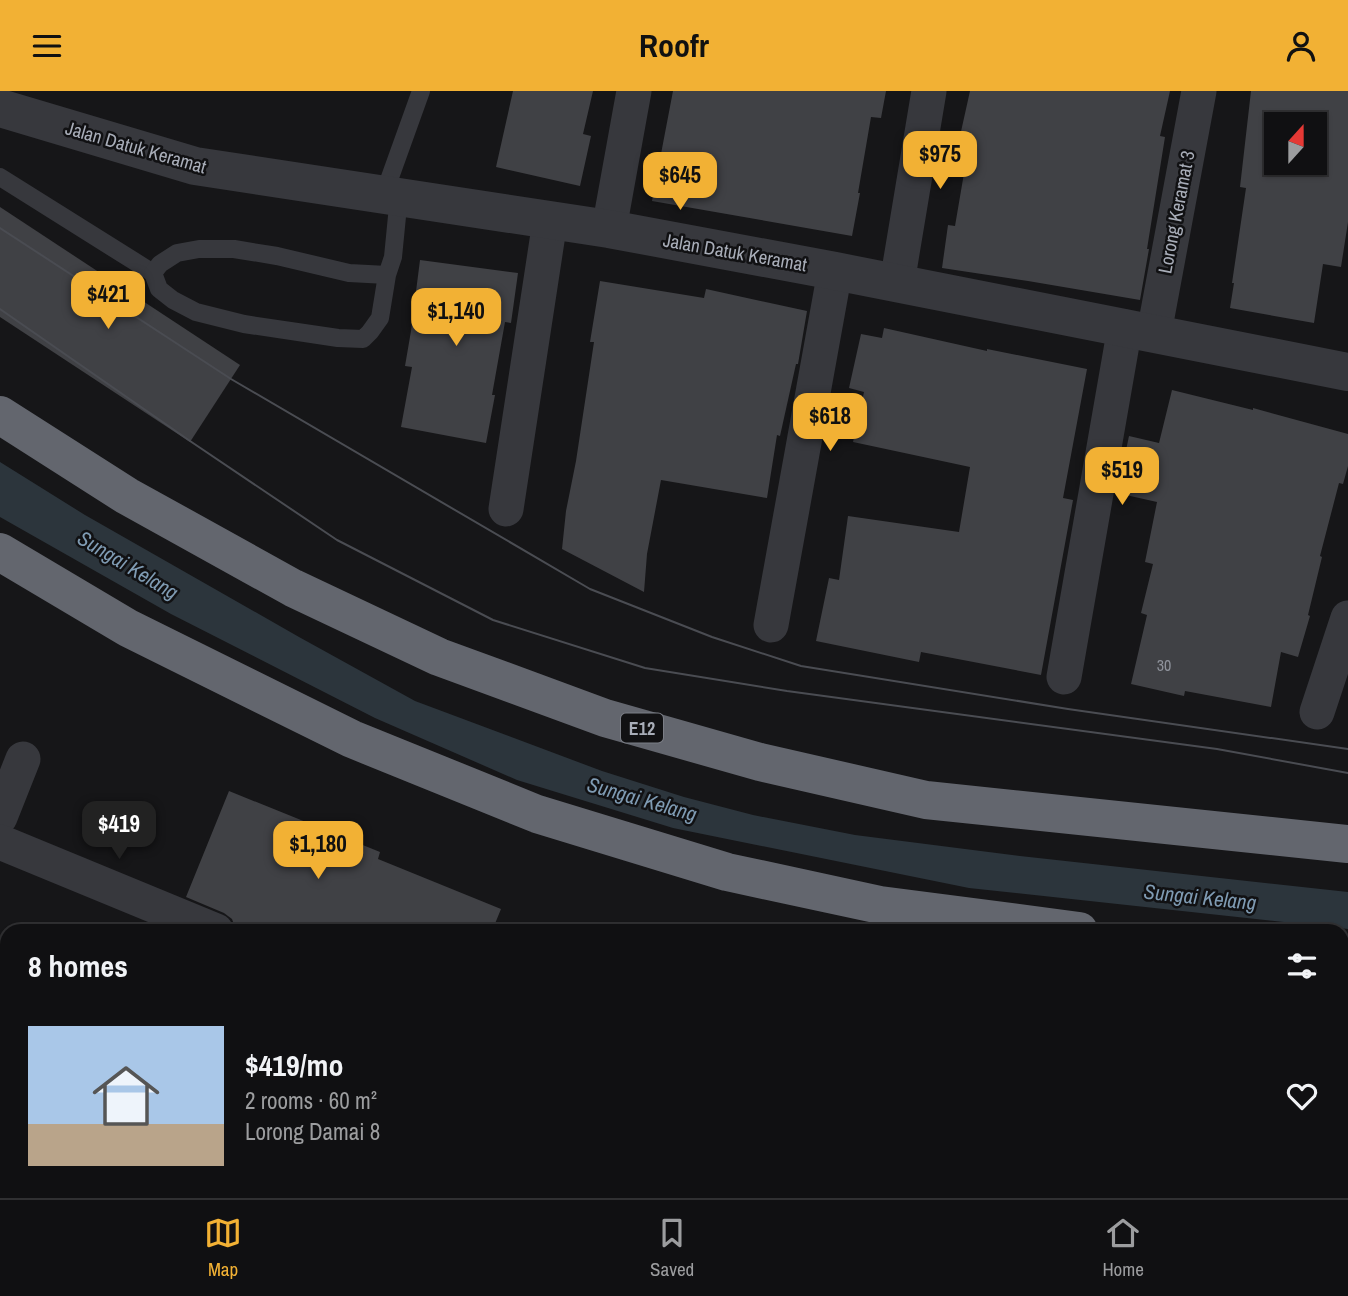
<!DOCTYPE html>
<html lang="en">
<head>
<meta charset="utf-8">
<style>
  body { margin:0; font-family:"Archivo Narrow",sans-serif; background:#1e1e20; color:#f1f3f6; height:100vh; display:flex; flex-direction:column; font-size:26px; white-space:nowrap }
  * { box-sizing:border-box; margin:0 }
  p { font-size:23px; color:#9c9d9f }
  .icon { flex:none; width:38px; height:38px; fill:none; stroke:currentColor; stroke-width:2; stroke-linecap:round; stroke-linejoin:round }
  .map { position:relative; flex:1; overflow:hidden }
  .sheet { position:absolute; left:0px; top:833px; width:1349px; height:275px; display:flex; flex-direction:column; background:#101012; border-radius:21px 21px 0 0; box-shadow:0 2px 5px #0004,0 0 0 2px #303032 }
  .sheet>* { flex:none }
  .needle { width:46px; rotate:21deg }
  .buttons { position:absolute; left:1264px; top:21px; display:grid; gap:14px }
  .buttons a { display:grid; place-items:center; width:63px; height:63px; border-radius:0px; background:#101012; box-shadow:0 2px 5px #0004,0 0 0 2px #303032; font-size:35px }
  .price { position:absolute; translate:-50% -60px; padding:0 16px; border-radius:14px; background:#f2b134; color:#111; font-size:23px; line-height:46px; filter:drop-shadow(0 2px 4px #0008) }
  .price::after { content:''; position:absolute; left:50%; top:42px; width:21px; height:16px; margin-left:-10px; background:inherit; clip-path:polygon(0 0,100% 0,50% 100%) }
  .price.selected { background:#222; color:#fff }
  ul { padding:0; list-style:none }
  li { display:flex; align-items:center; gap:21px; height:175px; padding:0 28px }
  li+li { border-top:2px solid #303032 }
  li span { display:grid; place-items:center; flex:none; width:196px; height:140px; border-radius:0px; color:#555 }
  li>.icon { margin-inline-start:auto }
  span .icon { width:84px; height:84px; fill:#fffc; stroke-width:1 }
  li b { font-size:30px }
  h2 { display:flex; justify-content:space-between; align-items:center; height:84px; padding:0 28px; font-size:30px }
  header { display:flex; justify-content:space-between; align-items:center; height:91px; padding:0 28px; background:#f2b134; color:#111; font-size:32px; font-weight:800 }
  .tab-bar { display:flex; justify-content:space-around; align-items:center; height:98px; border-top:2px solid #303032; background:#101012; font-size:19px; color:#9c9d9f }
  .tab-bar a { display:grid; justify-items:center; gap:4px }
  .tab-bar .selected { color:#f2b134 }
  .map>svg:first-child { display:block }
  .green { fill:#1e261f }
  .water { fill:#2c353c }
  .building { fill:#404145; fill-rule:evenodd }
  .lines { fill:none; stroke-linecap:round; stroke-linejoin:round }
  .service { stroke:#37383d; stroke-width:18 }
  .minor { stroke:#37383d; stroke-width:35 }
  .tertiary { stroke:#37383d; stroke-width:38 }
  .motorway { stroke:#63666e; stroke-width:38 }
  .tram { stroke:#4a4c52; stroke-width:2 }
  .labels { text-anchor:middle; dominant-baseline:central; stroke-width:5; stroke-linejoin:round; paint-order:stroke }
  .number-label { font-size:16px; fill:#8e929b }
  .shield { fill:#111113; stroke:#7b7e86; stroke-width:2 }
  .shield-label { font-size:18px; font-weight:bold; fill:#a8adb8 }
  .street-label { font-size:19px; fill:#a8adb8; stroke:#111113 }
  .water-label { font-size:21px; font-style:italic; fill:#7f9bb3; stroke:#111113 }
</style>
</head>
<body>
<header><svg class="icon" aria-label="menu" viewBox="0 0 24 24"><path d="M4 6h16M4 12h16M4 18h16"/></svg>Roofr<svg class="icon" aria-label="person" viewBox="0 0 24 24"><circle cx="12" cy="8" r="4"/><path d="M4 21q1-7 8-7t8 7"/></svg></header>
<div class="map">
<svg width="1348" height="1107" viewBox="0 0 1348 1107">
  <rect width="100%" height="100%" fill="#161618"/>
  <path class="green" d="M1342 929H1348V1098L1342 1096Z"/>
  <path class="water" d="M0 371 85 424 299 546 415 610 602 680 684 706 753 724 855 744 1020 765 1348 801V838L969 797 673 737 517 689 375 627 171 523 0 426Z"/>
  <g class="building">
    <path d="M513 0H593L583 43 591 45 580 95 496 76Z"/>
    <path d="M673 0H886L881 27 871 26 858 102H860L852 145 652 110Z"/>
    <path d="M970 0H1170L1160 45 1165 46 1147 158H1149L1140 209 1028 190 942 177 948 134 955 135 970 47 960 45Z"/>
    <path d="M1251 0H1348V131L1341 176 1323 173 1314 232 1230 217 1234 192H1232L1246 97 1240 96ZM1276 33H1314V72H1276Z"/>
    <path d="M0 116 240 274 190 351 0 226Z"/>
    <path d="M420 169 518 182 511 232 505 231 492 304H495L486 352 401 336 412 276 405 275 411 240Z"/>
    <path d="M600 190 704 207 706 198 807 220 798 273H796L780 345 777 344 767 407 661 389 647 463 644 501 562 458 566 420 576 370 594 251H590Z"/>
    <path d="M884 237 987 260V258L1087 278 1063 407 1073 409 1041 584 921 561 919 571 816 550 829 487 839 489 848 425 959 441 970 376 853 351 864 301 849 297 861 243 882 247Z"/>
    <path d="M1172 299 1253 319V317L1348 343V375L1343 393 1339 392 1320 465 1322 466 1308 524 1310 525 1298 566 1281 561 1271 616 1185 600 1184 605 1131 593 1147 524 1141 522 1153 473 1145 471 1157 411 1117 402 1129 345 1159 352Z"/>
    <path d="M229 700 380 761 378 768 501 818 492 840H239L236 839 232 828 224 822 186 806Z"/>
  </g>
  <g class="lines">
    <g class="service">
      <path d="M0 86 153 182"/>
      <path d="M384 103 421 0"/>
      <path d="M387 184 349 182 277 165 234 158H199L177 162 160 173 153 182 159 198 173 209 196 221 244 233 338 247 363 248 370 241 380 227 387 184 393 166 399 105"/>
    </g>
    <g class="minor">
      <path d="M609 138 634 0"/>
      <path d="M897 192 929 0"/>
      <path d="M1154 242 1199 0"/>
      <path d="M506 418 550 130"/>
      <path d="M771 534 835 180"/>
      <path d="M1064 586 1125 236"/>
      <path d="M1317 621 1348 527"/>
      <path d="M0 726 23 668"/>
      <path d="M0 751 216 840"/>
      <path d="M0 1028 7 1031"/>
      <path d="M179 1101 194 1107"/>
      <path d="M519 1107 521 1101"/>
      <path d="M923 1107 926 1101"/>
    </g>
    <path class="tertiary" d="M0 17 195 75 609 138 835 180 1348 281"/>
    <g class="motorway">
      <path d="M0 324 127 405 293 497 439 566 605 627 760 671 926 709 1348 753"/>
      <path d="M0 461 128 537 352 648 537 723 727 781 880 814 1079 840"/>
      <path d="M1342 873H1348"/>
    </g>
    <g class="tram">
      <path d="M0 137 231 288 590 498 712 546 801 575 1068 618 1348 658"/>
      <path d="M0 218 190 350 337 449 493 529 645 577 787 600 1217 658 1348 682"/>
    </g>
  </g>
  <g class="labels">
    <g class="number-label">
      <text x="1164" y="574">30</text>
    </g>
    <rect class="shield" x="621" y="622.5" width="42" height="29" rx="5"/>
    <g class="shield-label">
      <text x="642" y="637">E12</text>
    </g>
    <g class="street-label">
      <text transform="translate(136 56) rotate(16)">Jalan Datuk Keramat</text>
      <text transform="translate(1176 121) rotate(-79)">Lorong Keramat 3</text>
      <text transform="translate(735 161) rotate(10)">Jalan Datuk Keramat</text>
    </g>
    <g class="water-label">
      <text transform="translate(128 474) rotate(31)">Sungai Kelang</text>
      <text transform="translate(642 708) rotate(16)">Sungai Kelang</text>
      <text transform="translate(1200 806) rotate(6)">Sungai Kelang</text>
    </g>
  </g>
</svg>
<div class="buttons">
<a><svg class="needle" viewBox="-14 -14 28 28"><path d="M0-13l5 13h-10z" fill="#e53935"/><path d="M0 13l5-13h-10z" fill="#9c9d9f"/></svg></a>
</div>
<b class="price" style="left:940px;top:100px">$975</b>
<b class="price" style="left:680px;top:121px">$645</b>
<b class="price" style="left:108px;top:240px">$421</b>
<b class="price" style="left:456px;top:257px">$1,140</b>
<b class="price" style="left:830px;top:362px">$618</b>
<b class="price" style="left:1122px;top:416px">$519</b>
<b class="price selected" style="left:119px;top:770px">$419</b>
<b class="price" style="left:318px;top:790px">$1,180</b>
<section class="sheet">
<h2>8 homes<svg class="icon" aria-label="filters" viewBox="0 0 24 24"><path d="M4 7h16M4 17h16"/><circle cx="9" cy="7" r="2"/><circle cx="15" cy="17" r="2"/></svg></h2>
<ul>
<li><span style="background:linear-gradient(#a9c7e8 70%,#b9a48a 0)"><svg class="icon" aria-label="home" viewBox="0 0 24 24"><path d="M3 11l9-7 9 7M6 9v11h12V9"/></svg></span><div><b>$419/mo</b><p>2 rooms · 60 m²</p><p>Lorong Damai 8</p></div><svg class="icon" aria-label="heart" viewBox="0 0 24 24"><path d="M12 20l-8-8c-3-5 5-10 8-4 3-6 11-1 8 4z"/></svg></li>
</ul>
</section>
</div>
<nav class="tab-bar">
<a class="selected"><svg class="icon" aria-label="map" viewBox="0 0 24 24"><path d="M3 6l6-2 6 2 6-2v14l-6 2-6-2-6 2zM9 4v14M15 6v14"/></svg>Map</a>
<a><svg class="icon" aria-label="saved" viewBox="0 0 24 24"><path d="M7 4h10v16l-5-4-5 4z"/></svg>Saved</a>
<a><svg class="icon" aria-label="home" viewBox="0 0 24 24"><path d="M3 11l9-7 9 7M6 9v11h12V9"/></svg>Home</a>
</nav>
</body>
</html>
